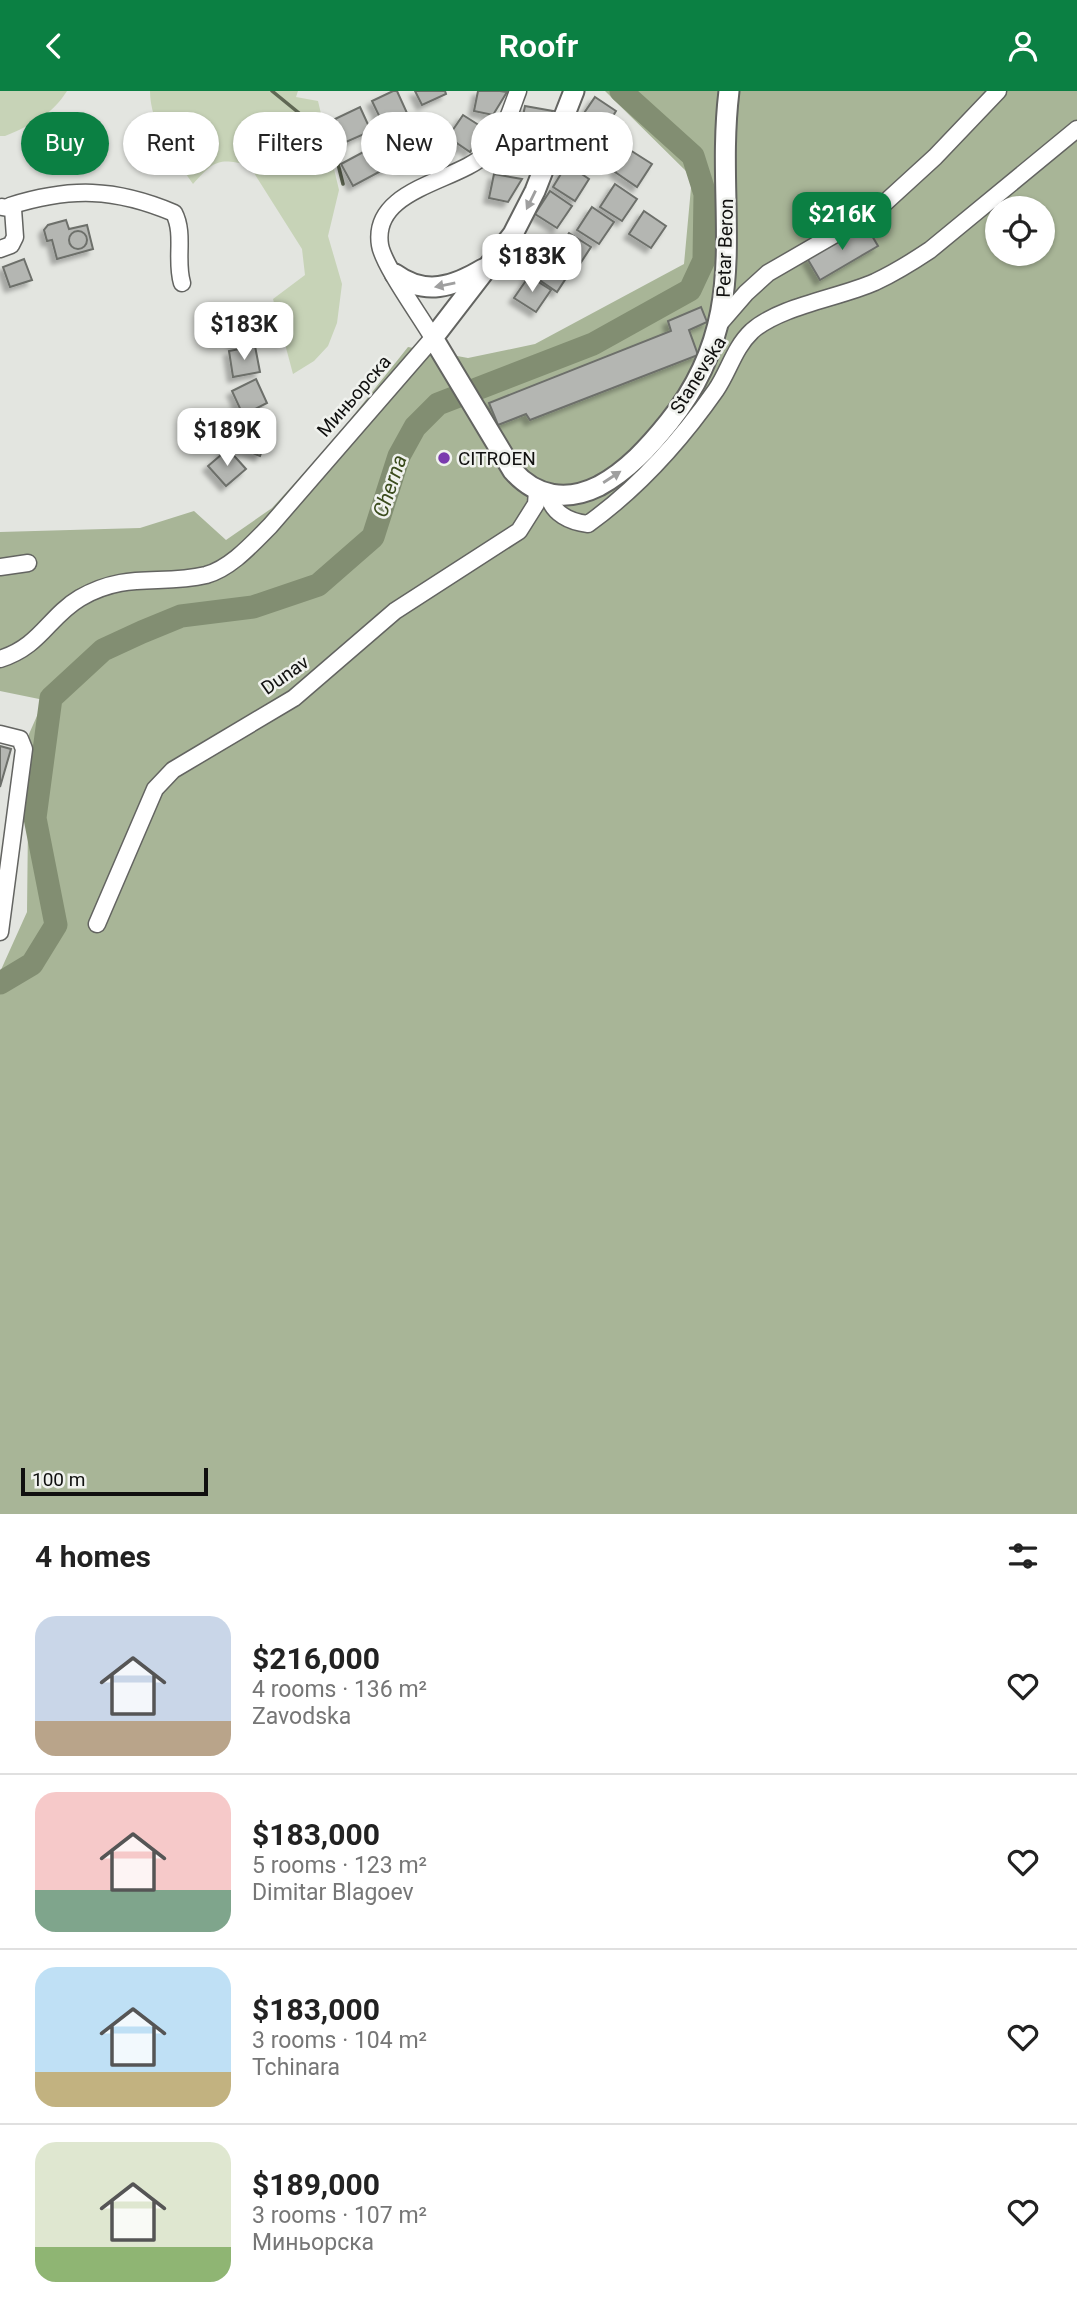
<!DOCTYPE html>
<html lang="en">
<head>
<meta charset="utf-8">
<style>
  body { margin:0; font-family:Roboto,sans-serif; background:#f6f6f6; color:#222; height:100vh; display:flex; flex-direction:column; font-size:26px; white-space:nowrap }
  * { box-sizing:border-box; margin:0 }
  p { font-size:23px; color:#767676 }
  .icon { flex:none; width:38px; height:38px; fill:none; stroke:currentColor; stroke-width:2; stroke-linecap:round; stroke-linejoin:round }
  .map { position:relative; height:1423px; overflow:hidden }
  .side { display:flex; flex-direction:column; background:#fff; flex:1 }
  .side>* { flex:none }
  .banner { position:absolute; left:21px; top:21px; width:700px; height:63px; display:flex; gap:14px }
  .fabs { position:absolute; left:985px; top:105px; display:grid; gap:14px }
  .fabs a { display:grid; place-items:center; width:70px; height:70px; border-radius:50%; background:#fff; box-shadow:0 2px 5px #0004; font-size:35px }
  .scale { position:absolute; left:21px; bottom:18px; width:187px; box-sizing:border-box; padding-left:7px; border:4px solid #10100f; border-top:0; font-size:19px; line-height:24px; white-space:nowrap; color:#10100f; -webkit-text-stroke:5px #f0f2ee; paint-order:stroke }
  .price { position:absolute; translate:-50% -60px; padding:0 16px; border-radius:14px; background:#fff; color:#222; font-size:23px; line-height:46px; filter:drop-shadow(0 2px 4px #0008) }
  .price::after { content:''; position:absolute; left:50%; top:42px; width:21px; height:16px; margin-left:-10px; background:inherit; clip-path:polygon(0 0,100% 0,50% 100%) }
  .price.on { background:#0b8043; color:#fff }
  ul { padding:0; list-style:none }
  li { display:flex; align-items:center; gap:21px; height:175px; padding:0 35px }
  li+li { border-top:2px solid #e0e0e0 }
  li span { display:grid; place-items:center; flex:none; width:196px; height:140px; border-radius:21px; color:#555 }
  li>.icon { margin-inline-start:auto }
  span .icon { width:84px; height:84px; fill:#fffc; stroke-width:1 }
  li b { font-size:30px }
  h2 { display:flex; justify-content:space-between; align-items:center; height:84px; padding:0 35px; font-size:30px }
  .tag { padding:0 24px; border-radius:32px; background:#fff; box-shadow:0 2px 5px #0004; font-size:24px; line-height:63px }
  .tag.on { background:#0b8043; color:#fff }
  header { display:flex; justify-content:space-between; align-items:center; height:91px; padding:0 35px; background:#0b8043; color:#fff; font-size:32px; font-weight:600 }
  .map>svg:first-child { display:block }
  .green { fill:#c7d3b7 }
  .forest { fill:#a8b597; fill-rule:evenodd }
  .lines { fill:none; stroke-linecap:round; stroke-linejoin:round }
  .stream { stroke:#606854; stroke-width:3.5 }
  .river { stroke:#828e72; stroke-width:23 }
  .building { fill:#b4b6b2; stroke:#6d6f6b; stroke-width:2; filter:url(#shadow) }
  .minor-casing { stroke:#636461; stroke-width:19 }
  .major-casing { stroke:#636461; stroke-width:23 }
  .minor { stroke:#fff; stroke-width:16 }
  .major { stroke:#fff; stroke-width:19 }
  .oneway { fill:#9f9f9f }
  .poi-dot { fill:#7a3aae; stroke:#f0f2ee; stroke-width:2.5 }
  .labels { text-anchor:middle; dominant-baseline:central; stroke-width:5; stroke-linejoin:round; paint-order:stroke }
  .street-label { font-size:19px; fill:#10100f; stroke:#f0f2ee }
  .poi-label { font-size:19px; fill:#10100f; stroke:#f0f2ee; text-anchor:start }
  .water-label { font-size:21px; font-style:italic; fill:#3b4c1d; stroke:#f0f2ee }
</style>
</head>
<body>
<header><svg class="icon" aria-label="back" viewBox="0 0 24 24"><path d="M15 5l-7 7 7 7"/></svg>Roofr<svg class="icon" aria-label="person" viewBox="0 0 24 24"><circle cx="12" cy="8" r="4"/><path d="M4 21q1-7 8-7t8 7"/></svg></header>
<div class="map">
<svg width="1077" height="1423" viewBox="0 0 1077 1423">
  <defs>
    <filter id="shadow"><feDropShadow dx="-5" dy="5" stdDeviation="2" flood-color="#0004"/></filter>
  </defs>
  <rect width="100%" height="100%" fill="#e3e5e0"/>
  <g class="green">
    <path d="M0 0H67C51 25 31 34 5 45H0Z"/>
    <path d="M150 0H298L296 6 318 10 339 99 328 145 342 193 337 232 328 255 314 270 293 283 273 208 305 184 302 158 249 74C218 67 215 69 193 93 174 66 150 33 150 0Z"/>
  </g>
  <path class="forest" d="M605 0H1077V1423H0V881L27 821 29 643 44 609 0 600V441L140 437 194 420 226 449 272 417 333 350 408 256 468 267 535 253 684 173 692 86ZM998 117H1043V163H998Z"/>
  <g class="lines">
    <path class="stream" d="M272 0 332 49 343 93"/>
    <path class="river" d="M0 892 32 873 56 834 35 727 51 607 103 559 142 541 181 525 253 516 318 494 373 446 399 365 415 336 438 313 593 253 690 199 704 169 705 103 693 65 621 0"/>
  </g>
  <g class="building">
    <path d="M393 0H397L407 22 383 33 372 10Z"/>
    <path d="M415 0H445L446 3 422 14Z"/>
    <path d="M478 0H500L507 1 493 24 474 20Z"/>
    <path d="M595 6 616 20 602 43 580 28Z"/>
    <path d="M525 15 553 20 539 42 520 39Z"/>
    <path d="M360 16 371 40 346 51 335 28Z"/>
    <path d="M463 24 485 38 470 61 448 46Z"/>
    <path d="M583 40 605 55 590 77 568 63Z"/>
    <path d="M418 41 428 65 404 76 393 52Z"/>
    <path d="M516 49 544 54 530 76 511 73Z"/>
    <path d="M380 52 392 74 353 95 341 73Z"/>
    <path d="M630 59 652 73 637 96 615 81Z"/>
    <path d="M567 73 589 88 575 110 553 96Z"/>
    <path d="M494 83 522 88 508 111 489 107Z"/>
    <path d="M615 93 637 108 622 130 600 116Z"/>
    <path d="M550 100 572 115 557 137 535 123Z"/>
    <path d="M592 116 614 131 599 153 577 139Z"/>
    <path d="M644 120 666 135 651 157 629 143Z"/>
    <path d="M66 129 69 138 87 134 93 158 57 168 52 149 47 150 44 139 48 134Z"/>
    <path d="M865 133 878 155 820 189 807 167Z"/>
    <circle cx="78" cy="149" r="9"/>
    <path d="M569 142 591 156 576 179 554 165Z"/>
    <path d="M550 164 572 178 557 201 535 186Z"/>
    <path d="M24 168 32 189 10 196 3 176Z"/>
    <path d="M529 185 551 199 536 221 514 207Z"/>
    <path d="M701 216 707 231 689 239 698 264 530 329 526 323 498 334 489 312 671 240 668 230Z"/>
    <path d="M247 218 258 242 234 253 223 229Z"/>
    <path d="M255 255 260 281 233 286 229 260Z"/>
    <path d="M256 288 267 312 243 324 232 300Z"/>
    <path d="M244 331 269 340 260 365 235 355Z"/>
    <path d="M228 358 246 378 226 395 208 375Z"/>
    <path d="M0 655 11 658 0 696Z"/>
  </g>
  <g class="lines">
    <defs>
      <g id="minor">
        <path d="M10 115C70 96 115 97 174 122 185 143 175 169 182 192"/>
        <path d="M0 158 11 154 15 146 13 118 2 116"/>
        <path d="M720 232 746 202 768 182 877 119 935 66 998 0"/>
        <path d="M548 404C553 423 570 431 588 433 638 397 681 349 716 299 729 280 734 257 752 240 780 215 839 207 875 191 894 182 912 171 930 159L1077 38"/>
        <path d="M0 476 28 472"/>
        <path d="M0 568C41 555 48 526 80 507 127 480 160 495 206 484 231 477 252 453 270 435L433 247C421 226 383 174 380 154 371 97 458 91 487 62 503 46 510 21 518 0"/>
        <path d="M0 643 20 648 24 658 0 841"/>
        <path d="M97 833 155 698 173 679 294 607 395 520 519 440 536 413 537 400"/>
      </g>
      <g id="major">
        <path d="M574 0 535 100 513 143 433 247 513 380C536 406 567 411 599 395 627 380 649 356 669 331 756 223 714 123 729 0"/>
        <path d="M395 183C425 205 453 196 483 178"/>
      </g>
    </defs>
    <use href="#minor" class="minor-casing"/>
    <use href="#major" class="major-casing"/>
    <use href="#minor" class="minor"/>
    <use href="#major" class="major"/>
  </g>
  <defs><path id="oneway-solid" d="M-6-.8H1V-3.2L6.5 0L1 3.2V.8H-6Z" transform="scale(1.75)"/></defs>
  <g class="oneway">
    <use href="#oneway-solid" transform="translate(531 109) rotate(116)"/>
    <use href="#oneway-solid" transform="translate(445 194) rotate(169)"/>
    <use href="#oneway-solid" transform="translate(612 386) rotate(-33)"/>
  </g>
  <circle class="poi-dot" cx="444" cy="367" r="7"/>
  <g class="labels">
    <g class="street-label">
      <text transform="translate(725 157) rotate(-88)">Petar Beron</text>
      <text transform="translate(698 284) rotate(-58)">Stanevska</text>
      <text transform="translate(354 305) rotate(-49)">Миньорска</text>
      <text transform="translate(285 584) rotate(-35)">Dunav</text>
    </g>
    <g class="poi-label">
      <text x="458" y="367">CITROEN</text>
    </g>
    <g class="water-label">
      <text transform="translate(390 395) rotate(-71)">Cherna</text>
    </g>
  </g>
</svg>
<div class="fabs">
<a><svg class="icon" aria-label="locate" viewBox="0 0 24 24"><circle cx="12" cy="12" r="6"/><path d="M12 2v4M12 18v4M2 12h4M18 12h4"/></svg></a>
</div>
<div class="scale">100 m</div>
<b class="price on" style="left:842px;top:161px">$216K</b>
<b class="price" style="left:532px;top:203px">$183K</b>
<b class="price" style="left:244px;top:271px">$183K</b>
<b class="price" style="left:227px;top:377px">$189K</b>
<div class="banner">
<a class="tag on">Buy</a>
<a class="tag">Rent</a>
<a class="tag">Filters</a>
<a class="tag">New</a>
<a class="tag">Apartment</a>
</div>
</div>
<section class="side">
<h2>4 homes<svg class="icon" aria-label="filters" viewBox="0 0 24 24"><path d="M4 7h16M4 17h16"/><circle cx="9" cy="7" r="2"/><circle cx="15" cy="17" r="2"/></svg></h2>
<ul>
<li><span style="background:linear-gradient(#c9d6e8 75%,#b9a48a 0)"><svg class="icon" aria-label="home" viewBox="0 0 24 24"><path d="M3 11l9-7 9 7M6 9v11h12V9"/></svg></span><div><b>$216,000</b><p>4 rooms · 136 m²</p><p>Zavodska</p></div><svg class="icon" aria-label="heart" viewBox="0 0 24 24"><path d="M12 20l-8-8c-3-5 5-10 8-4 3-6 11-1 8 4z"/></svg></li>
<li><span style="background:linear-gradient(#f6c9c9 70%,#7fa58c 0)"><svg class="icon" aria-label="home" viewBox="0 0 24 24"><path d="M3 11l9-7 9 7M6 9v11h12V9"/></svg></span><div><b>$183,000</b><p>5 rooms · 123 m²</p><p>Dimitar Blagoev</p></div><svg class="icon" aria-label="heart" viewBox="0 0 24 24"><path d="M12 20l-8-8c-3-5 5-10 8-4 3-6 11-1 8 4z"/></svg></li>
<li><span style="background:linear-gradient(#bfe0f5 75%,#c2b280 0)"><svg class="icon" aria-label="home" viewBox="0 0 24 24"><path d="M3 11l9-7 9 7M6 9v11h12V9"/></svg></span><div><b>$183,000</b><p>3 rooms · 104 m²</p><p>Tchinara</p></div><svg class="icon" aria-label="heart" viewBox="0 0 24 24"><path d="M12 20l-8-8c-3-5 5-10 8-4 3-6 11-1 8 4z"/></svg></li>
<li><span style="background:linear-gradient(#dfe7d0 75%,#8fb573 0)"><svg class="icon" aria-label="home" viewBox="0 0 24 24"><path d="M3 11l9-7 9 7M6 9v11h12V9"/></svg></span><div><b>$189,000</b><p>3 rooms · 107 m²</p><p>Миньорска</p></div><svg class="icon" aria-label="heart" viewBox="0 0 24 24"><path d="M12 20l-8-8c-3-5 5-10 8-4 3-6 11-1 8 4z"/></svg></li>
</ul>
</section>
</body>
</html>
